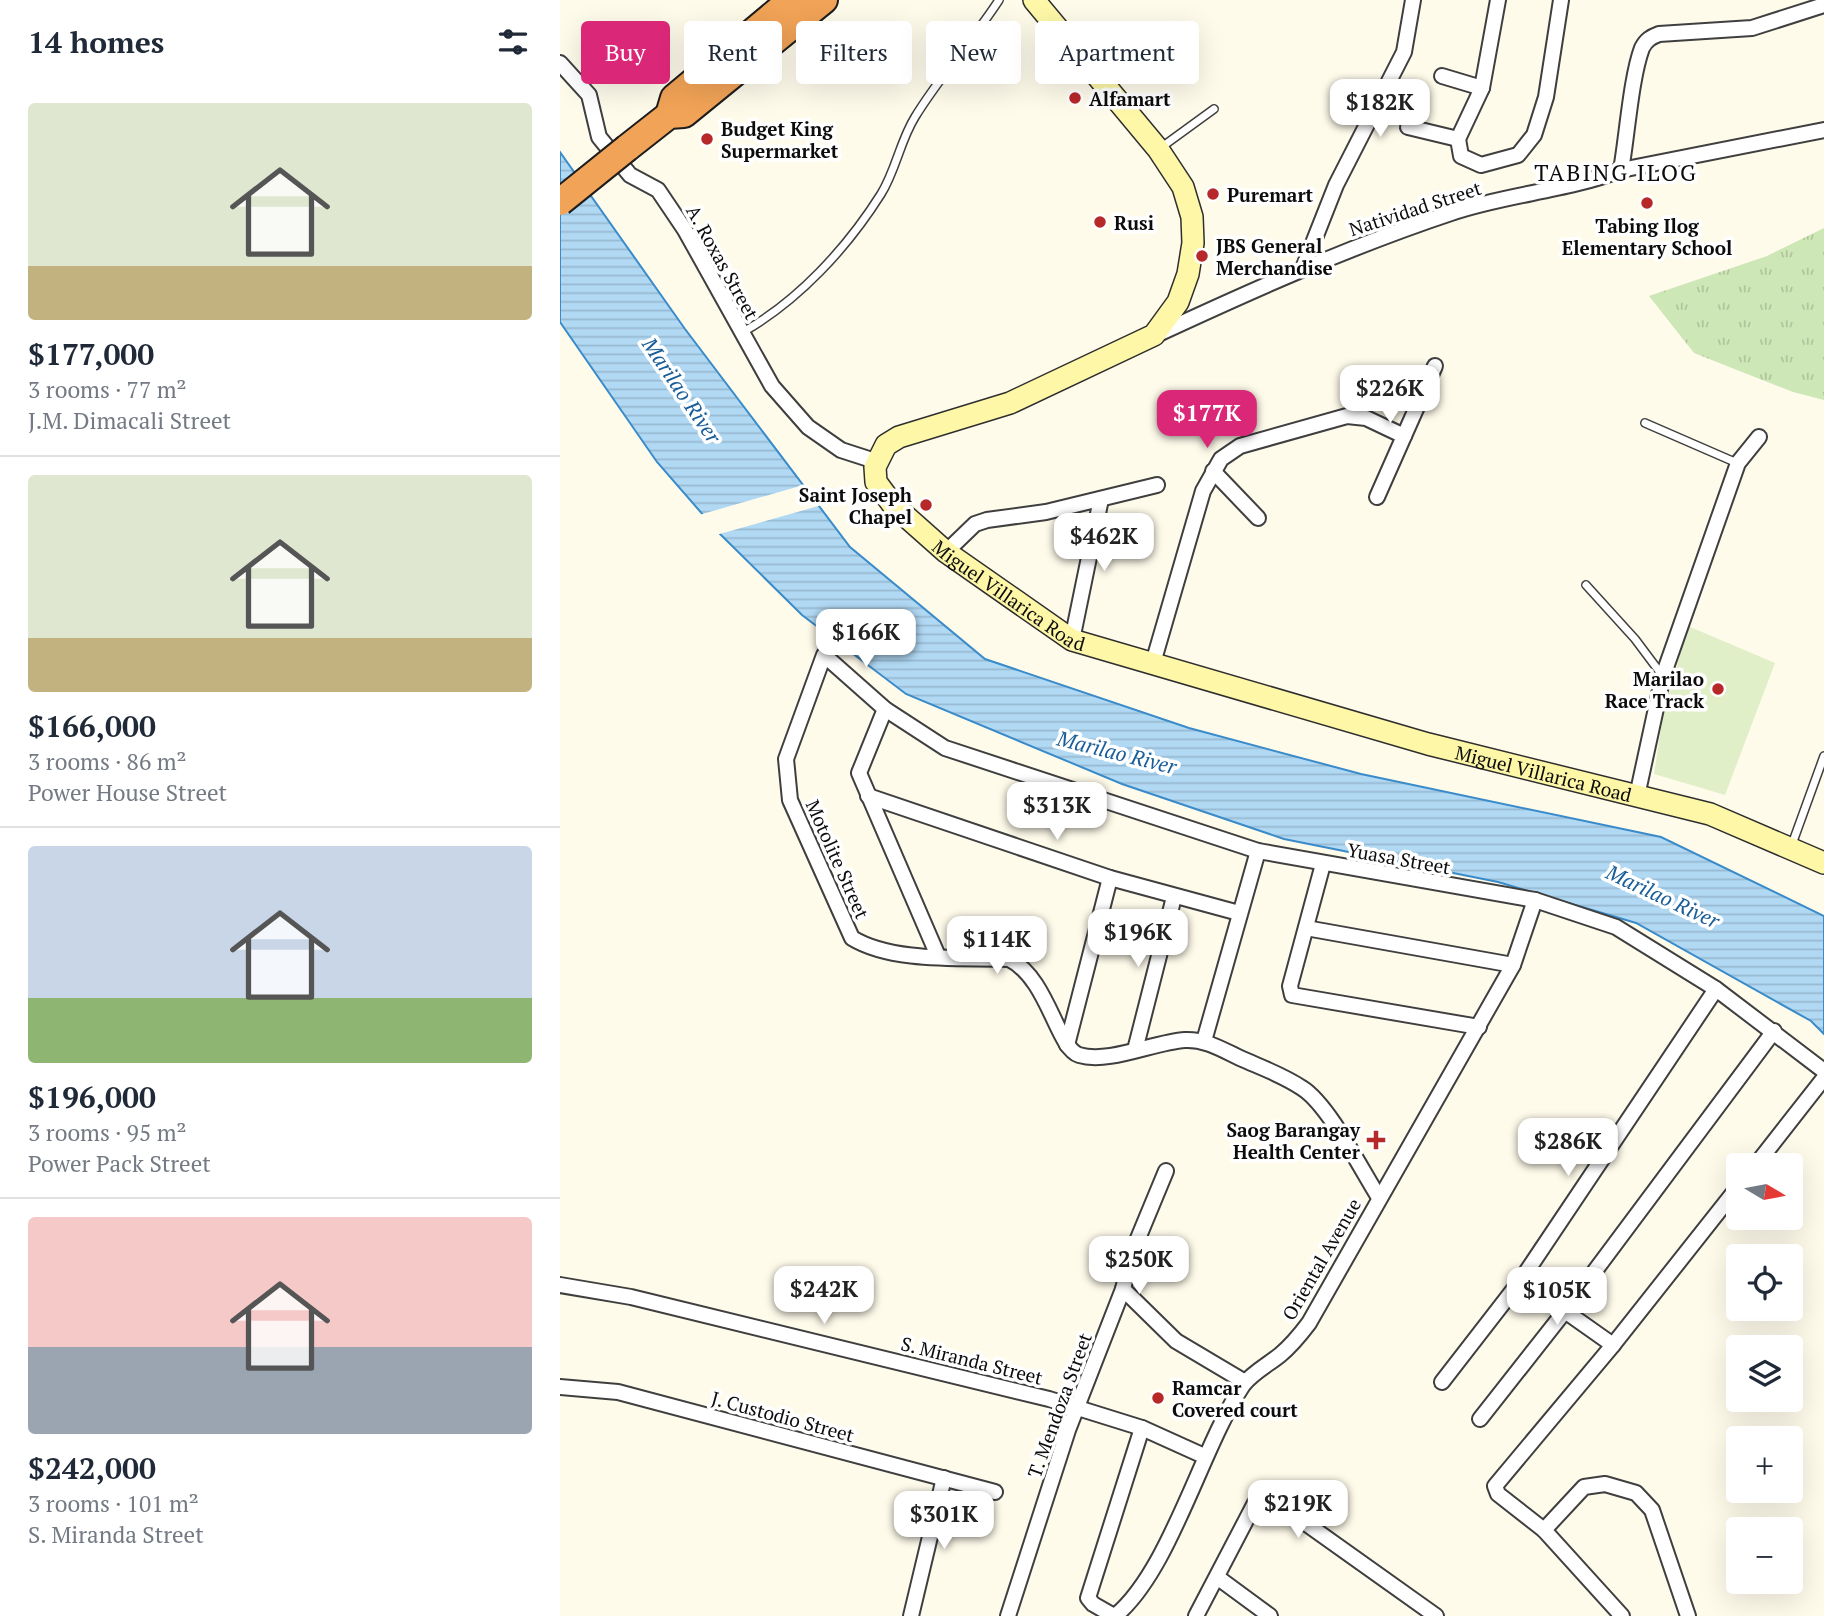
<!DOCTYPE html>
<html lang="en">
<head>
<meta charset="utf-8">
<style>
  body { margin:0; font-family:"PT Serif",serif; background:#f2f2f3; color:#1f2937; height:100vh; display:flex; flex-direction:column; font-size:26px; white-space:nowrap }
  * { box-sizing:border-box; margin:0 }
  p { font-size:23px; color:#747a83 }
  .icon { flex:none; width:38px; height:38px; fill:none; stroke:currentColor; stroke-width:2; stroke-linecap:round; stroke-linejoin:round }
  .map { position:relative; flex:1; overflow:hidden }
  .sheet { display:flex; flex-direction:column; background:#fff; width:560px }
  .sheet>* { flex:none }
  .hud { position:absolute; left:21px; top:21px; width:665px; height:63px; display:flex; gap:14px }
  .needle { width:46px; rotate:100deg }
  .controls { position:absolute; left:1166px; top:1153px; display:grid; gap:14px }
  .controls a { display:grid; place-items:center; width:77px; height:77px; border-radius:7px; background:#fff; box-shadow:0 7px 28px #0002; font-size:35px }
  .price { position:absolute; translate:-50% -60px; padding:0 16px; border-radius:14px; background:#fff; color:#222; font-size:23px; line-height:46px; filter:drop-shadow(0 2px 4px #0008) }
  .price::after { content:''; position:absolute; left:50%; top:42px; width:21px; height:16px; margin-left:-10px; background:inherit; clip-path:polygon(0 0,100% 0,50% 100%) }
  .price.active { background:#db2777; color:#fff }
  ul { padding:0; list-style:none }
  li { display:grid; align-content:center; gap:14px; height:371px; padding:0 28px }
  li+li { border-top:2px solid #e0e1e3 }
  li span { display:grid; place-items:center; height:217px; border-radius:7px; color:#555 }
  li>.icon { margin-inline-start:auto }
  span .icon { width:126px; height:126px; fill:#fffc; stroke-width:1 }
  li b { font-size:30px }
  h2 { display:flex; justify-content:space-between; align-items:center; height:84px; padding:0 28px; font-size:30px }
  .tag { padding:0 24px; border-radius:7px; background:#fff; box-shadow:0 7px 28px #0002; font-size:24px; line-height:63px }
  .tag.active { background:#db2777; color:#fff }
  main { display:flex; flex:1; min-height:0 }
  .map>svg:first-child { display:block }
  .grass { fill:url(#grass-tufts) }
  .pitch { fill:#e0efc8 }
  .water { fill:url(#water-rules); stroke:#3a8bc9; stroke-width:2 }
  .pier { fill:#fffbeb }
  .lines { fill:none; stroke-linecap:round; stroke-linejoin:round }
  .lane-casing { stroke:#3f3f3f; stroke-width:10 }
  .street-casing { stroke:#3f3f3f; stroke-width:18 }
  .secondary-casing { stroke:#2e2e2e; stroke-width:24 }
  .highway-casing { stroke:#1d1d1d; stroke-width:30 }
  .lane { stroke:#fff; stroke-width:7 }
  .street { stroke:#fff; stroke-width:14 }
  .secondary { stroke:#fdf7a7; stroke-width:21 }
  .highway { stroke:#f1a357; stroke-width:26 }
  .highway-bridge-casing { stroke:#1d1d1d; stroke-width:30; stroke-linecap:butt }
  .highway-bridge { stroke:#f1a357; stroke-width:26 }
  .poi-dot { fill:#b72829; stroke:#fff; stroke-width:2.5 }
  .labels { text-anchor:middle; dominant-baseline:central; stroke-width:7; stroke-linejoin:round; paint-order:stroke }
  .poi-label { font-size:19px; font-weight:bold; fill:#0c0c0c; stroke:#fff; text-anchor:start }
  .street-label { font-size:19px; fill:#0c0c0c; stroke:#fff }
  .water-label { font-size:21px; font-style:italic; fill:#195d99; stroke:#fff }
  .quarter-label { font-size:23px; letter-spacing:2px; fill:#0c0c0c; stroke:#fff }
</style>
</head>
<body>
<main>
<section class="sheet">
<h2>14 homes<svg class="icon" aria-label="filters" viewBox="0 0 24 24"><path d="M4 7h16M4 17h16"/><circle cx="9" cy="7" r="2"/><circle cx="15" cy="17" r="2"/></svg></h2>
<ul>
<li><span style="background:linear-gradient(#dfe7d0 75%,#c2b280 0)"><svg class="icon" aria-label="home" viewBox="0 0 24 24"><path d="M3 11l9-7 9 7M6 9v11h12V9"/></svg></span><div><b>$177,000</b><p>3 rooms · 77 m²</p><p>J.M. Dimacali Street</p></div></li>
<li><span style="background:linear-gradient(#dfe7d0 75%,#c2b280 0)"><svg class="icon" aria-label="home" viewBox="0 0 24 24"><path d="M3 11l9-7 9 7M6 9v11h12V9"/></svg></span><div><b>$166,000</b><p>3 rooms · 86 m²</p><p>Power House Street</p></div></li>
<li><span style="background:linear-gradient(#c9d6e8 70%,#8fb573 0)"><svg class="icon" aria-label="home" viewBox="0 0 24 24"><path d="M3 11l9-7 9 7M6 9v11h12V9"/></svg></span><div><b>$196,000</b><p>3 rooms · 95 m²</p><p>Power Pack Street</p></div></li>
<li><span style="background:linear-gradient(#f6c9c9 60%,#9aa5b1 0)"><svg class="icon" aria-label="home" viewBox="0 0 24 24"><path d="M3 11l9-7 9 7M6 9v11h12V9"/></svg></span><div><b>$242,000</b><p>3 rooms · 101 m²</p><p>S. Miranda Street</p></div></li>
</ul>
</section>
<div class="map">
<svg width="1264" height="1616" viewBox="0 0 1264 1616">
  <defs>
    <pattern id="grass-tufts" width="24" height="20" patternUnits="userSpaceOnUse" patternTransform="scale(1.75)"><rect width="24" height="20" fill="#cee7b6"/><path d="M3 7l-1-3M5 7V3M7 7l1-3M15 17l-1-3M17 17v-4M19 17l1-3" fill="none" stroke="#b0c59b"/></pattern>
    <pattern id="water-rules" width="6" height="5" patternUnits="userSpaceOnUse" patternTransform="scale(1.75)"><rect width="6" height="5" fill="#b1d9f4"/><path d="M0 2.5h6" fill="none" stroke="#97b9d0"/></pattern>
  </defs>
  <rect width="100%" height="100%" fill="#fffbeb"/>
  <path class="grass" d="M1264 228V400L1233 392 1134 353 1089 296 1207 256Z"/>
  <path class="pitch" d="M1128 626 1215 663 1165 795 1094 774 1103 715Z"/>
  <path class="water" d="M0 152 125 329 290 547 425 659 629 728 801 774 1101 837 1264 916V1034L1251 1021 1076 923 938 882 724 839 562 784 346 694 242 615 158 532 97 462 0 322Z"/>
  <path class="pier" d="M247 484 262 505 156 535 139 515Z"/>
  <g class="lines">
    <defs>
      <g id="lane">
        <path d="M599 149 654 109"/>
        <path d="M183 332C238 301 287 248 321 194 336 170 340 141 355 117 380 76 413 40 439 0"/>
        <path d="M1085 423 1177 463"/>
        <path d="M1026 585 1075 639 1102 675"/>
        <path d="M1231 847 1264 756"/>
      </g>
      <g id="street">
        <path d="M0 63 29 95 39 137 70 175 98 190 125 230 212 386 248 427 281 450 315 461"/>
        <path d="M882 76 922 88"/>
        <path d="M848 127 898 139"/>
        <path d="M898 139 901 156 921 165 958 155 974 135 986 97 1001 0"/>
        <path d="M898 139 922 88 938 0"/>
        <path d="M1061 170C1067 137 1071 77 1082 48 1086 40 1091 37 1099 34L1192 28 1264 5"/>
        <path d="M744 266 776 185 844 52 853 0"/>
        <path d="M596 335C693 290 789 247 891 213 947 194 1006 191 1061 170L1264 130"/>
        <path d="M653 471 698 518"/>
        <path d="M817 497 875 366"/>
        <path d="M386 552 415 524 427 520 486 512 597 485"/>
        <path d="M512 640 541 499"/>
        <path d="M593 663 643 491 661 459 680 446 787 416 806 418 844 436"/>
        <path d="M325 709 299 773 378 956"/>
        <path d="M308 796 550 878 679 913"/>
        <path d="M1077 796 1103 676 1178 463 1199 437"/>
        <path d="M763 864 730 986 732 995 919 1027"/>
        <path d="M746 928 953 965"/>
        <path d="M644 1041 698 851"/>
        <path d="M507 1045 550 878"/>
        <path d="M575 1050 614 897"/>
        <path d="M1195 1166 1264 1078"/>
        <path d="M818 1196C801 1169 768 1104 742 1088 723 1075 700 1067 680 1058 661 1049 645 1039 625 1040 594 1042 549 1064 519 1055 497 1048 488 978 449 959 403 957 333 963 292 938L230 800 226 759 264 655 325 709 385 748 698 851 975 900 1056 927 1156 989 1264 1071"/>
        <path d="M961 1280 1053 1345"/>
        <path d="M0 1285 71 1297 489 1399 582 1428 644 1456"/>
        <path d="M563 1289 616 1341 685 1382"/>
        <path d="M882 1382 961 1280 1156 989"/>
        <path d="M0 1387 58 1392 435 1492"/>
        <path d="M920 1419 1005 1311 1214 1031"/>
        <path d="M984 1530 1024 1487 1045 1484 1076 1493 1092 1510 1128 1616"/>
        <path d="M657 1577 710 1616"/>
        <path d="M351 1616 384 1478"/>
        <path d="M448 1616 508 1430 563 1289 572 1253 606 1171"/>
        <path d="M554 1616 533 1604 528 1598 582 1428"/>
        <path d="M555 1616C610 1571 641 1448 683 1385 692 1373 709 1364 720 1355 732 1345 740 1335 749 1323L953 965 975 900"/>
        <path d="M636 1616 695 1503 702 1498 713 1500 876 1616"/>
        <path d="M1062 1616 984 1530 938 1494 935 1486 1053 1345 1178 1187"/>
      </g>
      <g id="secondary">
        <path id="s1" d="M474 0 598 149 623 187 632 217 633 243 628 274 618 302 594 335 450 403 339 437 326 445 315 467 316 482 333 505 386 552 512 640 868 744 1150 814 1264 863"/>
      </g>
      <g id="highway">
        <path d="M109 115 114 98 231 0"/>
        <path d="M67 148 109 115 124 114 264 0"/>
      </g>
    </defs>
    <use href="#lane" class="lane-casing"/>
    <use href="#street" class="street-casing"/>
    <use href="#secondary" class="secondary-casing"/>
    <use href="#highway" class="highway-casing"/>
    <use href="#lane" class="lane"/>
    <use href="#street" class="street"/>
    <use href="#secondary" class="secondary"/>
    <use href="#highway" class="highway"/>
    <defs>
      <path id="highway-bridge" d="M0 202 67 148"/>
    </defs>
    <use href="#highway-bridge" class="highway-bridge-casing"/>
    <use href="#highway-bridge" class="highway-bridge"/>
  </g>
  <g class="poi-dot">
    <circle cx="515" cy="98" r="7"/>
    <circle cx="147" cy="139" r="7"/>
    <circle cx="653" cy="194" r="7"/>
    <circle cx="1087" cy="203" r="7"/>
    <circle cx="540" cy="222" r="7"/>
    <circle cx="642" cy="256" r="7"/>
    <circle cx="366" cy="505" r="7"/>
    <circle cx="1158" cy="689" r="7"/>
    <path d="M812.5 1129.5h7v7h7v7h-7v7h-7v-7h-7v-7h7z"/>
    <circle cx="598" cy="1398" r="7"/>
  </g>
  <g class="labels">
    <g class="poi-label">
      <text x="529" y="98">Alfamart</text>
      <text x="161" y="128">Budget King<tspan x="161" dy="22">Supermarket</tspan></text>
      <text x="667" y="194">Puremart</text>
      <text x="554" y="222">Rusi</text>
      <text x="1087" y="225" text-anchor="middle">Tabing Ilog<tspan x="1087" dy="22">Elementary School</tspan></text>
      <text x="656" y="245">JBS General<tspan x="656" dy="22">Merchandise</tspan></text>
      <text x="352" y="494" text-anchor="end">Saint Joseph<tspan x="352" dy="22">Chapel</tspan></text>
      <text x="1144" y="678" text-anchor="end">Marilao<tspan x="1144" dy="22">Race Track</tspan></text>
      <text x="800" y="1129" text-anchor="end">Saog Barangay<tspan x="800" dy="22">Health Center</tspan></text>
      <text x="612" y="1387">Ramcar<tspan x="612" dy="22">Covered court</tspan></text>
    </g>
    <g class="street-label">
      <text transform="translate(855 208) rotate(-18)">Natividad Street</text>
      <text transform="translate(163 262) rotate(61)">A. Roxas Street</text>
      <text stroke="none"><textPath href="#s1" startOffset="905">Miguel Villarica Road</textPath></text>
      <text stroke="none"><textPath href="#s1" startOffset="1472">Miguel Villarica Road</textPath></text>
      <text transform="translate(839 858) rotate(10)">Yuasa Street</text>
      <text transform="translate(278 859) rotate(66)">Motolite Street</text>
      <text transform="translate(761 1259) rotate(-60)">Oriental Avenue</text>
      <text transform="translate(412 1360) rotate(14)">S. Miranda Street</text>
      <text transform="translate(499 1405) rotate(-70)">T. Mendoza Street</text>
      <text transform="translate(223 1416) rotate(15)">J. Custodio Street</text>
    </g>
    <g class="water-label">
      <text transform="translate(122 390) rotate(56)">Marilao River</text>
      <text transform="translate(557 752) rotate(14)">Marilao River</text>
      <text transform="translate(1103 896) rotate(25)">Marilao River</text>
    </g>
    <g class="quarter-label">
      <text x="1056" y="172">TABING ILOG</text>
    </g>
  </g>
</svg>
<div class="controls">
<a><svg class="needle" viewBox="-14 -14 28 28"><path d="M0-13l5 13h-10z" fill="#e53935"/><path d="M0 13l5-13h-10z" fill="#747a83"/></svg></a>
<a><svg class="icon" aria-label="locate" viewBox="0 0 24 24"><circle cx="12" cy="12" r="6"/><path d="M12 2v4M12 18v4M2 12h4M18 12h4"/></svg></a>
<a><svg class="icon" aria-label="layers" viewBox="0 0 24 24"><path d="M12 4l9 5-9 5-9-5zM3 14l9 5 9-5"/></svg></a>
<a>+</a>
<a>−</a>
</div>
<b class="price" style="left:820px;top:139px">$182K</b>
<b class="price" style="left:830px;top:425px">$226K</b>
<b class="price active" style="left:647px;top:450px">$177K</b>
<b class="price" style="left:544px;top:573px">$462K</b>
<b class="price" style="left:306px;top:669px">$166K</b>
<b class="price" style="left:497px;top:842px">$313K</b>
<b class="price" style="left:578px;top:969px">$196K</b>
<b class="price" style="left:437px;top:976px">$114K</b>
<b class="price" style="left:1008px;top:1178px">$286K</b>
<b class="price" style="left:579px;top:1296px">$250K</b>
<b class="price" style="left:264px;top:1326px">$242K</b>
<b class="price" style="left:997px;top:1327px">$105K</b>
<b class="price" style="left:738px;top:1540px">$219K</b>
<b class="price" style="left:384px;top:1551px">$301K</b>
<div class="hud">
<a class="tag active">Buy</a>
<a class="tag">Rent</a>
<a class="tag">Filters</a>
<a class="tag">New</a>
<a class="tag">Apartment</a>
</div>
</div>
</main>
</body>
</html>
